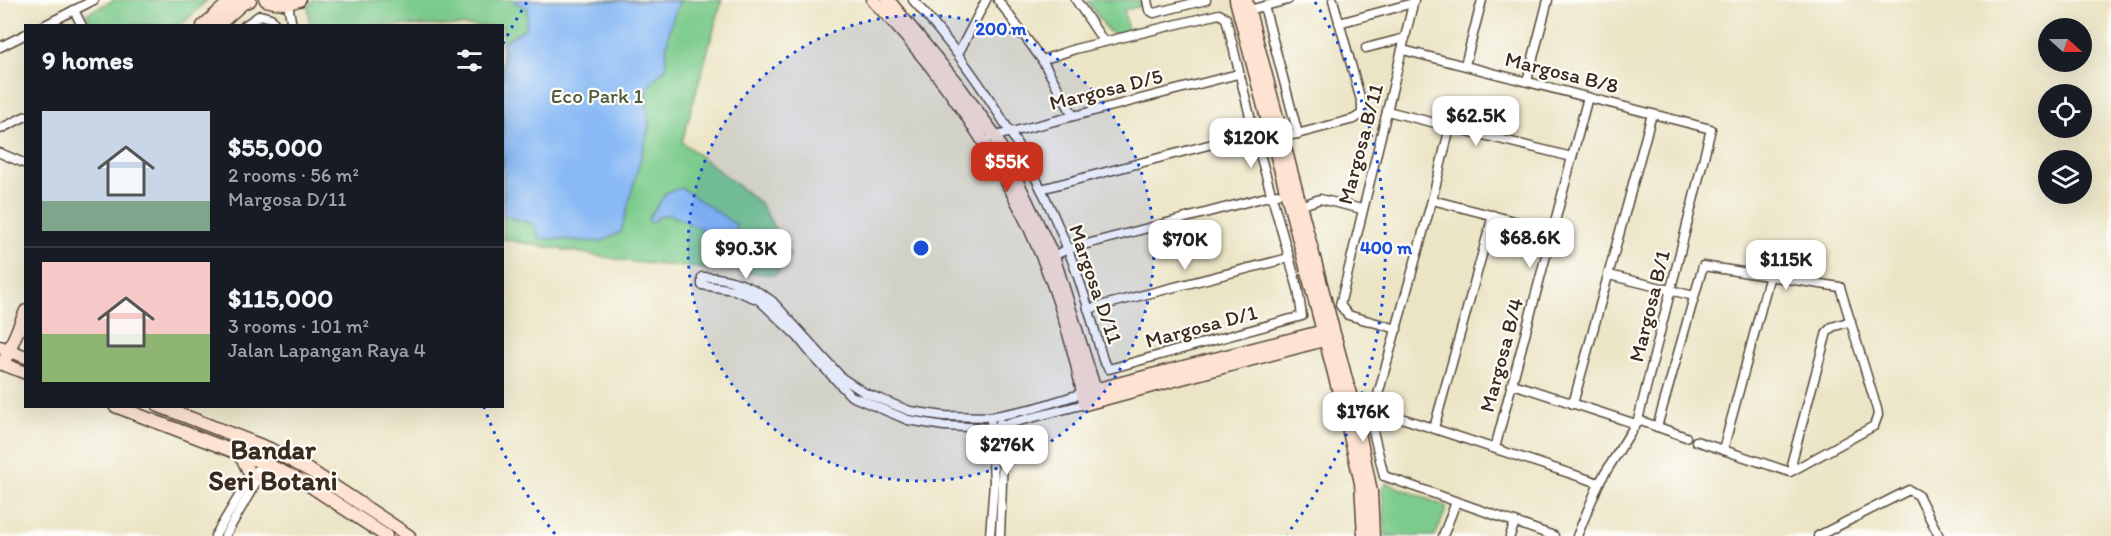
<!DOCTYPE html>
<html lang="en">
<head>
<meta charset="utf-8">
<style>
  body { margin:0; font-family:Itim,sans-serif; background:#242831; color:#f1f3f6; height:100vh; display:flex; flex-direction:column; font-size:22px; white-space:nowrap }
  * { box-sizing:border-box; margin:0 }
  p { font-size:20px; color:#9ea1a6 }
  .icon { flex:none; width:33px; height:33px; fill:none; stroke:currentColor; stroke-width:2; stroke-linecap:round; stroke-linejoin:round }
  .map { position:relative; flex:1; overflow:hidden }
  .drawer { position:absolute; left:24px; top:24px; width:480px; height:384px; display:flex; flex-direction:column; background:#171b24; border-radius:0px; box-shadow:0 6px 24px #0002 }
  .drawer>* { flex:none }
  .needle { width:39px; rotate:111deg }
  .buttons { position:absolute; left:2038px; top:18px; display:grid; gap:12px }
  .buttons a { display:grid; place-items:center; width:54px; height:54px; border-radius:50%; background:#171b24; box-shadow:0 6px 24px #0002; font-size:30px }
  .price { position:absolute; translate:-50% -51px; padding:0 14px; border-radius:12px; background:#fff; color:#222; font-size:20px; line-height:39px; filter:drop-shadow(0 2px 3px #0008) }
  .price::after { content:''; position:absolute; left:50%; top:36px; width:18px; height:14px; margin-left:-9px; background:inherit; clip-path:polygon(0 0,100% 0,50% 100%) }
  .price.on { background:#c8321e; color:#fff }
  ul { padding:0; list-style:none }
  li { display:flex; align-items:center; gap:18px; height:150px; padding:0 18px }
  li+li { border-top:2px solid #363941 }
  li span { display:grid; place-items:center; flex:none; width:168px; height:120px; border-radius:0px; color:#555 }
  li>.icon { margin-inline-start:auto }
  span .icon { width:72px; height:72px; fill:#fffc; stroke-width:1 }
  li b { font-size:26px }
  h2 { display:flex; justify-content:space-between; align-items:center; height:72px; padding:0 18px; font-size:26px }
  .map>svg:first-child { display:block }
  .green { fill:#7dcc8d; stroke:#5c7b56; stroke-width:1.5 }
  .water { fill:#89baf5; stroke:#62728a; stroke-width:1.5 }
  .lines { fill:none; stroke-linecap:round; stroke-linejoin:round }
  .street-casing { stroke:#554637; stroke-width:11 }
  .secondary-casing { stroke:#554637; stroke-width:15 }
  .street { stroke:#fff; stroke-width:8 }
  .secondary { stroke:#fee3d2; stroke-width:12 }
  .ring { fill:none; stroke:#1d4ed8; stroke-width:3; stroke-dasharray:3 6 }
  .labels { text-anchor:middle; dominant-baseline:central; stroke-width:4.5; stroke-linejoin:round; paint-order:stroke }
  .street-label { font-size:21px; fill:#3b2a1e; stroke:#fdfcf7 }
  .park-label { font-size:21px; fill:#4f5b3f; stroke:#fdfcf7 }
  .district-label { font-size:27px; font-weight:bold; fill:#3b2a1e; stroke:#fdfcf7 }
  .centre { fill:#1d4ed8; stroke:#fdfcf7; stroke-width:3 }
  .ring-label { font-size:18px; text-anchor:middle; font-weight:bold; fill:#1d4ed8; stroke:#fdfcf7; stroke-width:4.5; stroke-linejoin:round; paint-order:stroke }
</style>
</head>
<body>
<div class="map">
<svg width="2111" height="536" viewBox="0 0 2111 536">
  <rect width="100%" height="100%" fill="#fdfcf7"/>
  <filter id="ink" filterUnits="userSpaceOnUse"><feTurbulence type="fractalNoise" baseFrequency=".0167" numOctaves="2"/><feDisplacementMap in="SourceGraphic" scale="12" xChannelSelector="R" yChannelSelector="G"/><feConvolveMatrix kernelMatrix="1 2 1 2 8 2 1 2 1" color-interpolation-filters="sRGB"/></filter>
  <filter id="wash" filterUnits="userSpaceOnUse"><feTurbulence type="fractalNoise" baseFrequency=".008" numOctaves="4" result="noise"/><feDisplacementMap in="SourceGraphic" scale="24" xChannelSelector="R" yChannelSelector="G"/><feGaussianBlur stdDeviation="1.35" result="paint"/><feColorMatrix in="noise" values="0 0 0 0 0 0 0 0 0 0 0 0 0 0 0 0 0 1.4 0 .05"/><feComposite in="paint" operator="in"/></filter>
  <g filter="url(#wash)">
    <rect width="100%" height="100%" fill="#ebe4c5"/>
    <g class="green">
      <path d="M114 0H207L181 25H92L86 14Z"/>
      <path d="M313 0H722L682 142 760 203 790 255 776 275 633 262 503 239 502 26 310 25 308 7Z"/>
      <path d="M1087 0H1140L1142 6 1124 10 1128 32 1115 34 1108 31Z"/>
      <path d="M1387 483 1447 507 1435 536H1386L1382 489Z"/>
    </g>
    <g class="water">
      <path d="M515 0 680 1C670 21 665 46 666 68L652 81 646 92 649 127 621 232 601 242 540 238 533 224 503 215V42L526 28 528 8 515 3Z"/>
      <path d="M682 188 736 225 737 234 725 248 713 250 700 228 669 214 659 217 651 223 648 219 667 192Z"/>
    </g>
  </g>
  <g filter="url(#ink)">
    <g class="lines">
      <defs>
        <g id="street">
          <path d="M913 0C984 80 1043 175 1078 277 1088 304 1095 332 1103 360L1109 369 1302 316 1298 289 1254 133 1226 18 1219 14 1075 49 1042 60"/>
          <path d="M998 0 1042 60 1073 115"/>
          <path d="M1076 0 1104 42"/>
          <path d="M1147 0 1149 10 1154 13 1206 0"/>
          <path d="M288 4 292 26"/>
          <path d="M1264 6 1298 134"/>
          <path d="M74 10 82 26"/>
          <path d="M1249 10 1288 0"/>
          <path d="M1339 23 1413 3"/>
          <path d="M43 26 94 0"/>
          <path d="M244 26 260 15 271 18 276 26"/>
          <path d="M0 47 26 34"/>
          <path d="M1366 48 1405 38"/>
          <path d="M1403 50 1711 129 1638 420 1599 483 1577 536"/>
          <path d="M958 54 986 0"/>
          <path d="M1465 65 1482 0"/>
          <path d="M1527 81 1548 0"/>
          <path d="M1387 111 1572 157"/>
          <path d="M0 129 26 116"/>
          <path d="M992 137 1238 74"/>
          <path d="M1278 139 1354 119 1362 114V104L1333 0"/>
          <path d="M0 153 26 164"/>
          <path d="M1041 189 1254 133"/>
          <path d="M1432 200 1553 231"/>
          <path d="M1300 206 1320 199 1362 209"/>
          <path d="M1053 256 1068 249 1277 194"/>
          <path d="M1609 275 1694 296"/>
          <path d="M1088 309 1289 258"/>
          <path d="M1397 329 1348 315 1340 305 1414 0"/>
          <path d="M1513 384 1636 424"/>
          <path d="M1083 393 1035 408 991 417 944 416 910 411 865 393 842 378 772 301C754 287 726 276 702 277V285L734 290 759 300 797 336 814 357 851 396 908 420 944 426 992 428 1085 404"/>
          <path d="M1573 404 1652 114"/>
          <path d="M1374 409 1599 483"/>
          <path d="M1638 420 1686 437"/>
          <path d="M1000 423 1003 456 1000 536"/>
          <path d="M1657 427 1703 266 1840 287 1877 409 1878 415 1874 426 1790 472 1696 441"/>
          <path d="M1434 428 1493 215"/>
          <path d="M1495 448 1588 97"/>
          <path d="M1723 450 1770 275"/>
          <path d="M1794 470 1792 461 1827 332 1832 327 1851 321"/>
          <path d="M1384 476 1372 427 1374 409 1432 200 1450 127"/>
          <path d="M1384 476 1554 536"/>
          <path d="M215 536 251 476 264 463"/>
          <path d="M225 536 262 472"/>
          <path d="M990 536 994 482 991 423"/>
          <path d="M1443 536 1456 502"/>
          <path d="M1510 536 1515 522"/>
          <path d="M1818 536 1909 490 1918 495 1939 536"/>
        </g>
        <g id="secondary">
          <path d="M266 0C278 4 288 4 299 0"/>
          <path d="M873 0C980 110 1059 252 1085 404L1335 337"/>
          <path d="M888 0 957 84 995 136 1053 256 1098 400"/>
          <path d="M1236 0 1346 419 1361 483 1364 536"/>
          <path d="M1246 0 1356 417 1371 492 1373 536"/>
          <path d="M203 26 232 0"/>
          <path d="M217 26 243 3 250 0"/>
          <path d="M0 347 26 357"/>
          <path d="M0 363 26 373"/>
          <path d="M3 364 26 311"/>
          <path d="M1090 391 1328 330"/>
          <path d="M115 406 264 463 309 485 386 536"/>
          <path d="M159 406 270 449 314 473 409 536"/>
          <path d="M238 454 244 461 251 476"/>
          <path d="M261 477 284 476"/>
        </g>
      </defs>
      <use href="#street" class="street-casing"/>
      <use href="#secondary" class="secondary-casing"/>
      <use href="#street" class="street"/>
      <use href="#secondary" class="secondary"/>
    </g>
  </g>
  <circle cx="921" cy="248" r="233" fill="#1d4ed8" fill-opacity=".12"/>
  <g class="ring">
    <circle cx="921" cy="248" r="233"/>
    <path d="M555 534A465 465 0 0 1 484 407M503 44A465 465 0 0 1 527 2M1315 2A465 465 0 0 1 1287 534"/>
  </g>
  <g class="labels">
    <g class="street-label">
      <text transform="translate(1562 72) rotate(14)">Margosa B/8</text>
      <text transform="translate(1106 89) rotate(-14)">Margosa D/5</text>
      <text transform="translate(1360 144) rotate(-75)">Margosa B/11</text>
      <text transform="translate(1096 284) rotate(71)">Margosa D/11</text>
      <text transform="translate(1649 306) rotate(-76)">Margosa B/1</text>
      <text transform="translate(1201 326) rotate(-15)">Margosa D/1</text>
      <text transform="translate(1501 355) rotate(-75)">Margosa B/4</text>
    </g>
    <g class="park-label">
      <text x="597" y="95">Eco Park 1</text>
    </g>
    <g class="district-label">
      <text x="273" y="449">Bandar<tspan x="273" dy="31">Seri Botani</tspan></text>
    </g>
  </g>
  <circle cx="921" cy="248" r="9" class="centre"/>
  <g class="ring-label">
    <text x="1001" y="35">200 m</text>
    <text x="1386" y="254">400 m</text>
  </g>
</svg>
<div class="buttons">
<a><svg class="needle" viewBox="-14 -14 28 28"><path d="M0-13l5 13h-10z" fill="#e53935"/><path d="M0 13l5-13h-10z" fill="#9ea1a6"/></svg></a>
<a><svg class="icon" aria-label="locate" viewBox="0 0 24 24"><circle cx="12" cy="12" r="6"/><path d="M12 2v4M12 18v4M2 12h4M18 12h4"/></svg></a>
<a><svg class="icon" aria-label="layers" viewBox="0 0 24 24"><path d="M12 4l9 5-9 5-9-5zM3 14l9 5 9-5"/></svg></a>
</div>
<b class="price" style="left:1476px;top:147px">$62.5K</b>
<b class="price" style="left:1251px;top:169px">$120K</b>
<b class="price on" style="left:1007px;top:193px">$55K</b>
<b class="price" style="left:1530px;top:269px">$68.6K</b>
<b class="price" style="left:1185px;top:271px">$70K</b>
<b class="price" style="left:746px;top:280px">$90.3K</b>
<b class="price" style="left:1786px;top:291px">$115K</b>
<b class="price" style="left:1363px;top:443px">$176K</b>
<b class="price" style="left:1007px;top:476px">$276K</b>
<section class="drawer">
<h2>9 homes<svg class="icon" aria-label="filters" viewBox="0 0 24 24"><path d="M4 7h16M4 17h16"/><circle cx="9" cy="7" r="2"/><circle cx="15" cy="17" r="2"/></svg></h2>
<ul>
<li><span style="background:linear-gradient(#c9d6e8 75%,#7fa58c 0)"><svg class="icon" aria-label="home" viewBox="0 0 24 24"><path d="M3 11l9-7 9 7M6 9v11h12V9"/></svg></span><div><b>$55,000</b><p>2 rooms · 56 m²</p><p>Margosa D/11</p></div></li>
<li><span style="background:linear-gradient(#f6c9c9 60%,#8fb573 0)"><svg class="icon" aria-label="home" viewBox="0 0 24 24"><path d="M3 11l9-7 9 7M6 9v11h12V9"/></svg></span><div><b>$115,000</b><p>3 rooms · 101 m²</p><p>Jalan Lapangan Raya 4</p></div></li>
</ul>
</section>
</div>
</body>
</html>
